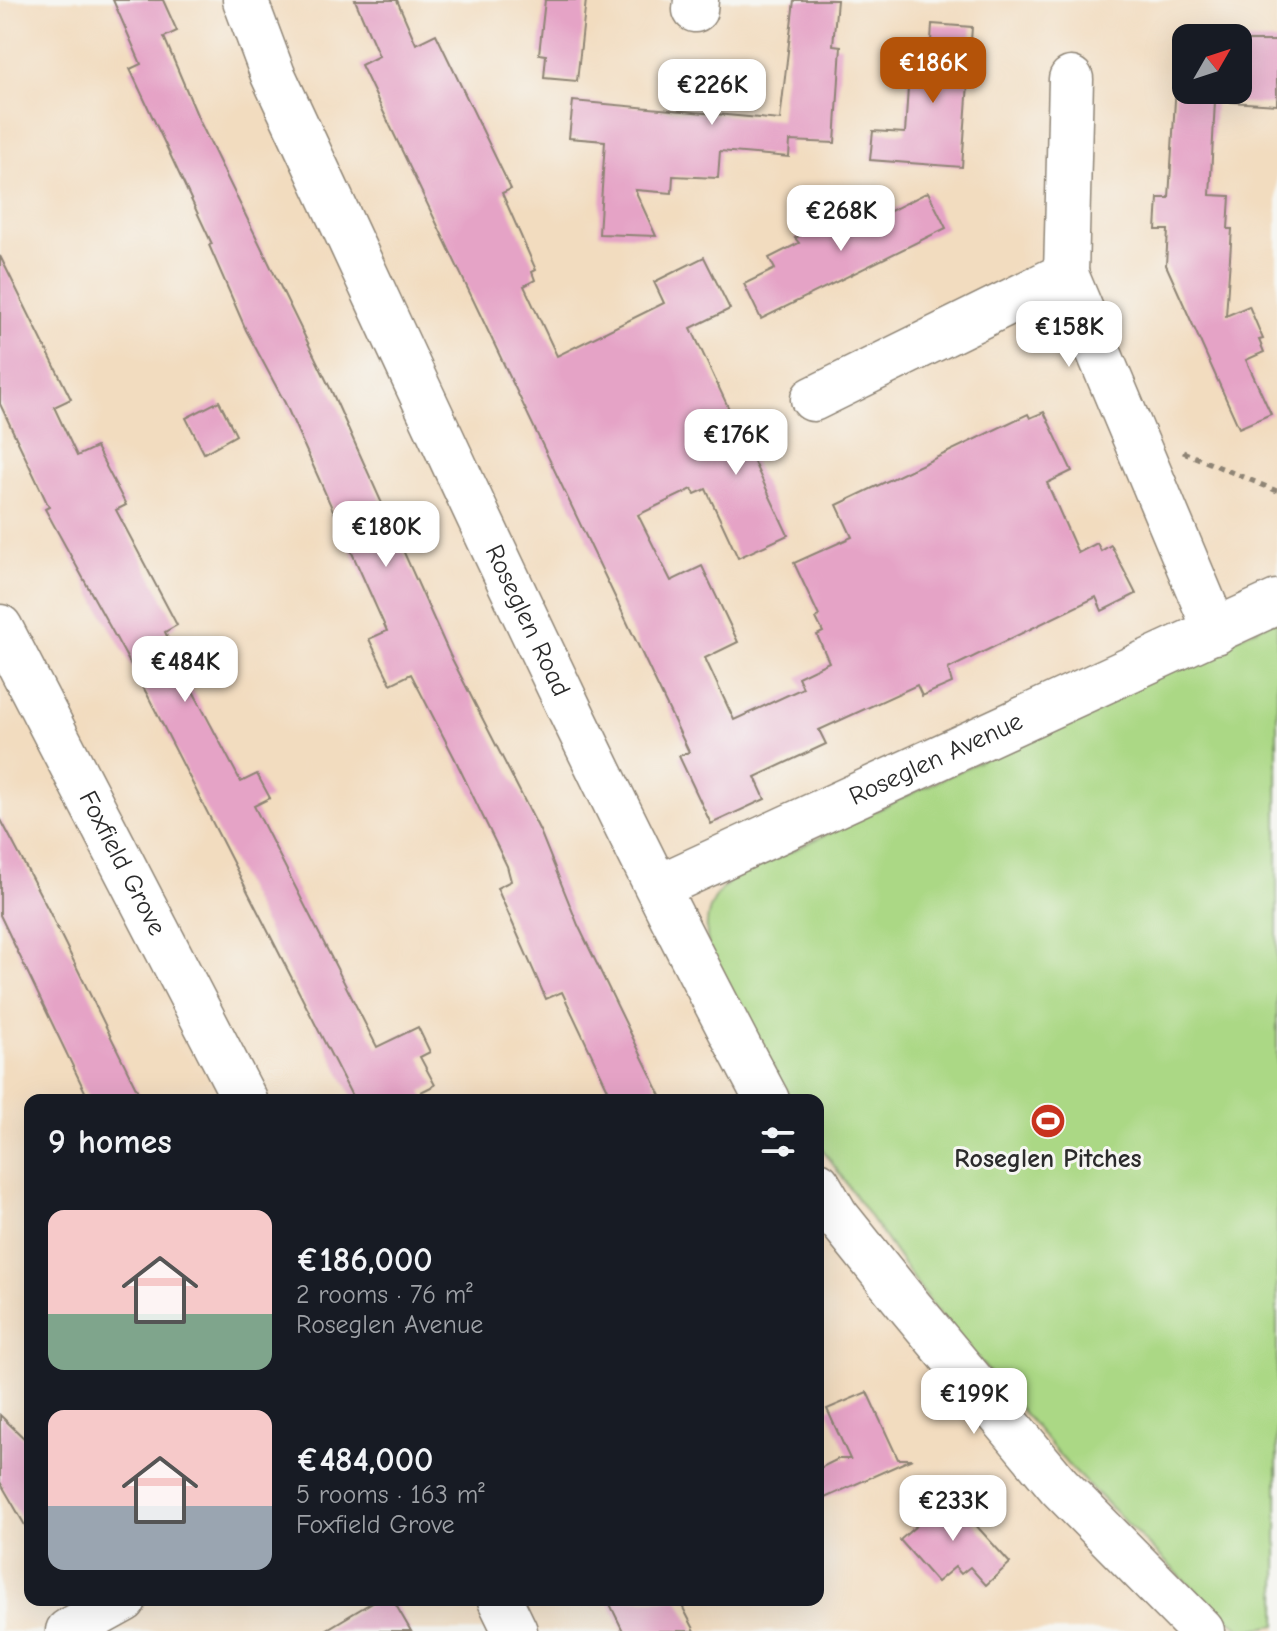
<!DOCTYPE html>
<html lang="en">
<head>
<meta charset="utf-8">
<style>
  body { margin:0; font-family:"Comic Neue",sans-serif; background:#242831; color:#f1f3f6; height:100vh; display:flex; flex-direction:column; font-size:30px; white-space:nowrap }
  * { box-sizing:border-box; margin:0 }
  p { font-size:26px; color:#9ea1a6 }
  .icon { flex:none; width:44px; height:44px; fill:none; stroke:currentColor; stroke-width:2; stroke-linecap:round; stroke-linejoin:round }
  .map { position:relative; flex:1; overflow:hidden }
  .sheet { position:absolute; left:24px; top:1094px; width:800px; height:512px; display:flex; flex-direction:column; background:#171b24; border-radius:16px; box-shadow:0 8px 32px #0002 }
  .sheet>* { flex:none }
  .needle { width:52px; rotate:51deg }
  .fabs { position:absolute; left:1172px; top:24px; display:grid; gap:16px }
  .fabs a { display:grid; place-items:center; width:80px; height:80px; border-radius:16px; background:#171b24; box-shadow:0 8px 32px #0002; font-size:40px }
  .price { position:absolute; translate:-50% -68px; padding:0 18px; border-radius:16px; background:#fff; color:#222; font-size:26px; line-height:52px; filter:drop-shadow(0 2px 4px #0008) }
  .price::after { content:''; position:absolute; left:50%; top:48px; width:24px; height:18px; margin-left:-12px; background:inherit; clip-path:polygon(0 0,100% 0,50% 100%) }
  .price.current { background:#b45309; color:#fff }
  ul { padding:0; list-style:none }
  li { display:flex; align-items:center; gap:24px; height:200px; padding:0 24px }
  li span { display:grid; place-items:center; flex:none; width:224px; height:160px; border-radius:16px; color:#555 }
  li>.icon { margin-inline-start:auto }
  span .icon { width:96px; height:96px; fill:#fffc; stroke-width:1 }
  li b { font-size:34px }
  h2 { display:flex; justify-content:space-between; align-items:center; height:96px; padding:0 24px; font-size:34px }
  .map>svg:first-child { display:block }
  .green { fill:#abd885; stroke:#6b8258; stroke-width:2 }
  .building { fill:#e5a3c6 }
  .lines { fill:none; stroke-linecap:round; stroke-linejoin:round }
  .minor-casing { stroke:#8e8475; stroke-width:47 }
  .path { stroke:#8e8475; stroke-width:5; stroke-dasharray:6 6; stroke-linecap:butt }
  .minor { stroke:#fff; stroke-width:44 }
  .labels { text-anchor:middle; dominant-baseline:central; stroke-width:6; stroke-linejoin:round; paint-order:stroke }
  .street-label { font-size:26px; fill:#2b2b2b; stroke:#f6f6f2 }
  .poi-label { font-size:26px; font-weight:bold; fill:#2b2b2b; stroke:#f6f6f2 }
</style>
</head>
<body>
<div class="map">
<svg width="1277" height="1631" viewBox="0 0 1277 1631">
  <rect width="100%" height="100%" fill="#f6f6f2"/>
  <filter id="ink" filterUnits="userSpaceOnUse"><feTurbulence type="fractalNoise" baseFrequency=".0125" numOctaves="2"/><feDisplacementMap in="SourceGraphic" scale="16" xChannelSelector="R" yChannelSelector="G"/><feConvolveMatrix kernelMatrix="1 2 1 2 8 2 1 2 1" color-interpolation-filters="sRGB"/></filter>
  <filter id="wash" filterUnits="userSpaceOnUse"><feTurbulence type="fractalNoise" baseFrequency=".006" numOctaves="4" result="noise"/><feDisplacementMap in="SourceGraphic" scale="32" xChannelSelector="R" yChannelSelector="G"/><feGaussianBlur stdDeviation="1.8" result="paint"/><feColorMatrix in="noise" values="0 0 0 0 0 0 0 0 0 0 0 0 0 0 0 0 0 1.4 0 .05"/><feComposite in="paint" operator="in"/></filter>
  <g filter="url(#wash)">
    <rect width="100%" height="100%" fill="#f2dcbf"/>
    <path class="green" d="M1277 619V1625L1243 1631 1185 1581 1067 1464 932 1305 818 1143V1100H791L708 947C704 918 708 901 731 880Z"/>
    <g id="blocks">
      <g class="building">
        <path d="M113 0H163L177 31 164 37 200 122 331 390 450 655 540 831 578 925 663 1100H613L562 992 546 999 497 888 511 881 507 866 454 757 411 674 391 684 369 639 387 631 285 403 246 330 209 245 212 244 130 69 141 64Z"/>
        <path d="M355 0H397L416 44 436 34 511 189 502 193 536 270 532 272 535 280 524 286 557 356 664 303 654 282 704 257 730 309 691 328 788 535 738 558 706 489 695 494 692 489 638 515 671 581 702 566 738 642 705 658 734 720 803 688 798 677 829 662 817 635 823 632 816 618 819 616 794 563 852 537 837 505 1028 414 1030 418 1044 412 1072 471 1047 483 1078 553 1097 543 1101 551 1111 545 1136 594 1102 611 1096 597 948 669 952 683 922 696 917 685 819 730 826 744 755 777 765 799 711 824 679 756 689 752 361 65 379 56Z"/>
        <path d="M545 0H586L577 81 544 78 546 55 539 54Z"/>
        <path d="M794 0H837L833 45 841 46 835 143 790 141 789 157 720 151 718 178 673 176 672 193 635 190 656 236 599 234 605 141 569 138 573 101 780 120Z"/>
        <path d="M932 24 972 27 962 167 870 160 873 131 905 133 910 58 930 59Z"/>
        <path d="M1179 35 1219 37 1186 38V90H1238V41H1277V105L1215 101 1210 195 1230 196 1228 229H1232L1226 316 1249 306 1263 339 1259 340 1264 352 1246 360 1271 414 1239 428 1166 265 1168 230H1156L1158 198H1169Z"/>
        <path d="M928 192 946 228 761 319 744 284 775 269 769 258 799 243 795 238 847 213 855 229Z"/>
        <path d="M0 256 71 399 54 407 77 456 96 447 126 505 116 510 177 625 165 632 185 676 241 782 257 774 270 798 254 806 377 1047 418 1027 430 1052 420 1057 435 1085 421 1092 425 1100H354L148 696 45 509 49 507 0 404Z"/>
        <path d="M219 401 236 435 204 453 186 418Z"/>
        <path d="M0 818 48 909 142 1100H89L0 915Z"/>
        <path d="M867 1392 898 1459H912L818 1501V1469L838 1459H850L827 1409Z"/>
        <path d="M0 1415 30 1444V1534L0 1482Z"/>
        <path d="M946 1492 1010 1563 986 1585 970 1567 961 1574 955 1567 937 1582 900 1540 917 1525 914 1521Z"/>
        <path d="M376 1600H393L411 1631H324Z"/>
        <path d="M608 1600H679L695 1631H623Z"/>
      </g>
    </g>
  </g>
  <g filter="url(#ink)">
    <use href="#blocks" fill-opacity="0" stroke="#8e8475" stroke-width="2"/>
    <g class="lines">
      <defs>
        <g id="minor">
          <path id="s1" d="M245 0 273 75C434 418 588 766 767 1100"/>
          <path d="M695 10 696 0"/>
          <path d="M1066 274 1071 79"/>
          <path d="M813 399 1066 274 1216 632"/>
          <path id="s2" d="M0 627 245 1100"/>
          <path id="s3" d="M658 887 1277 602"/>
          <path d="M818 1184 836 1215 901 1296 1059 1486 1202 1631"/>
          <path d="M500 1600 515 1631"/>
          <path d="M68 1631 124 1600"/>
        </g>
      </defs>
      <use href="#minor" class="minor-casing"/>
      <path class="path" d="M1183 452 1277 491"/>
      <use href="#minor" class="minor"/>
    </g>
  </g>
  <defs>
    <symbol id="stadium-disc" viewBox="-11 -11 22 22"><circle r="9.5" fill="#c8321e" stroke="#f6f6f2"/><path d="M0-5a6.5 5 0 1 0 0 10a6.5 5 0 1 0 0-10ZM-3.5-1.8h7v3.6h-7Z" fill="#fff"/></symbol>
  </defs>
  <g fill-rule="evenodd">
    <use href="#stadium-disc" x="1028" y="1101" width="40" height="40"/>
  </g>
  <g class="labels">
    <g class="street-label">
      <text stroke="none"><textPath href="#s1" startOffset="682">Roseglen Road</textPath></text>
      <text stroke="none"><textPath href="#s3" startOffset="306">Roseglen Avenue</textPath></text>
      <text stroke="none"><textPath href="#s2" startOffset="266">Foxfield Grove</textPath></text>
    </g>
    <g class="poi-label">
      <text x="1048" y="1159">Roseglen Pitches</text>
    </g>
  </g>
</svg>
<div class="fabs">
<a><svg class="needle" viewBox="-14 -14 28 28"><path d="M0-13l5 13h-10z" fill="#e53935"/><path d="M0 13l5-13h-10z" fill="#9ea1a6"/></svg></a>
</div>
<b class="price current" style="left:933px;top:105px">€186K</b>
<b class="price" style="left:712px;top:127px">€226K</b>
<b class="price" style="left:841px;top:253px">€268K</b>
<b class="price" style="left:1069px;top:369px">€158K</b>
<b class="price" style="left:736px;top:477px">€176K</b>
<b class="price" style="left:386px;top:569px">€180K</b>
<b class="price" style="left:185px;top:704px">€484K</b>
<b class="price" style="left:974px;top:1436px">€199K</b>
<b class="price" style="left:953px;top:1543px">€233K</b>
<section class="sheet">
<h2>9 homes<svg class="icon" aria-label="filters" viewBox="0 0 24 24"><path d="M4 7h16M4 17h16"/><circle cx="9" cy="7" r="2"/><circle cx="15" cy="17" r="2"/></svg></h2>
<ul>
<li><span style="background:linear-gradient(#f6c9c9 65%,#7fa58c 0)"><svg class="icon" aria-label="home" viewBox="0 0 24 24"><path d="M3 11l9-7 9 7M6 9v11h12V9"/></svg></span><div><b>€186,000</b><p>2 rooms · 76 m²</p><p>Roseglen Avenue</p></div></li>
<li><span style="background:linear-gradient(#f6c9c9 60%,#9aa5b1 0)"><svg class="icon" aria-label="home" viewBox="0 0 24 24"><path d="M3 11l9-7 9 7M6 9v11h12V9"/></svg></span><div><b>€484,000</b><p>5 rooms · 163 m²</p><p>Foxfield Grove</p></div></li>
</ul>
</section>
</div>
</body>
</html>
